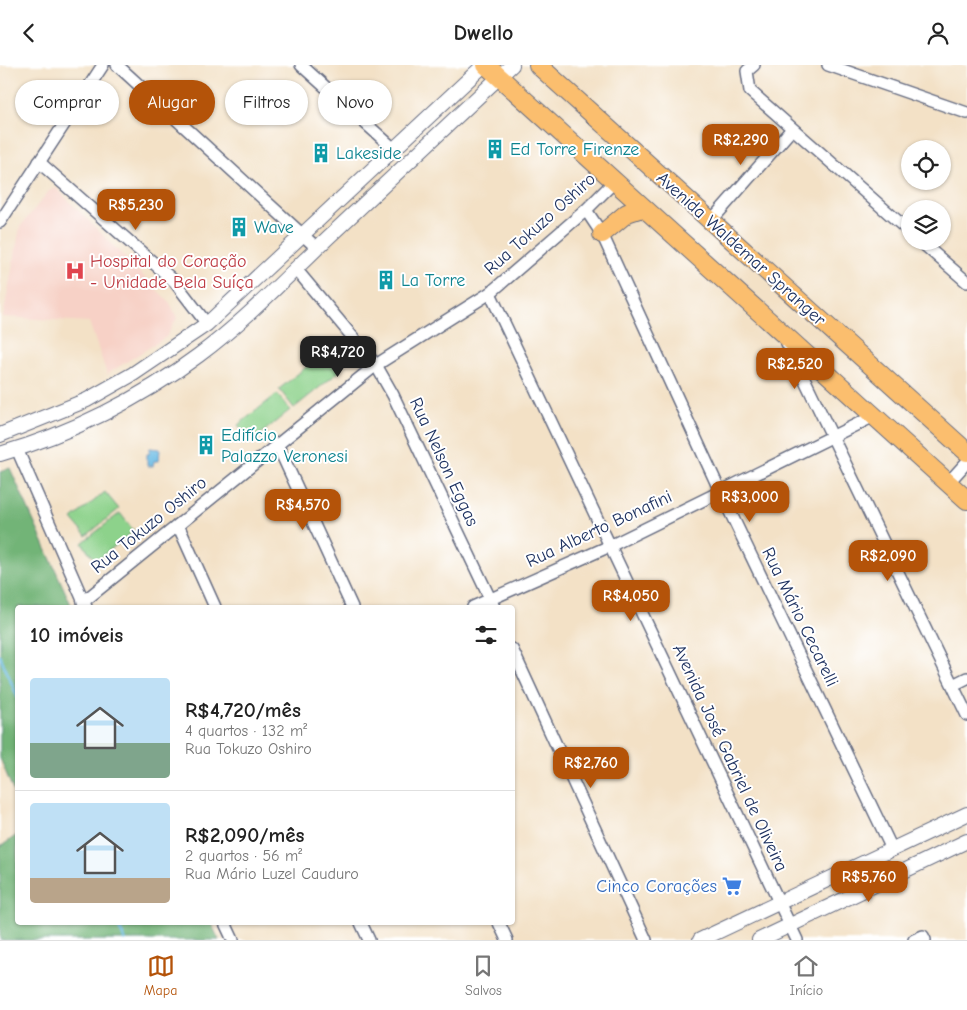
<!DOCTYPE html>
<html lang="pt">
<head>
<meta charset="utf-8">
<style>
  body { margin:0; font-family:"Comic Neue",sans-serif; background:#f2f2f2; color:#222; height:100vh; display:flex; flex-direction:column; font-size:19px; white-space:nowrap }
  * { box-sizing:border-box; margin:0 }
  p { font-size:16px; color:#767676 }
  .icon { flex:none; width:28px; height:28px; fill:none; stroke:currentColor; stroke-width:2; stroke-linecap:round; stroke-linejoin:round }
  .map { position:relative; flex:1; overflow:hidden }
  .side { position:absolute; left:15px; top:540px; width:500px; height:320px; display:flex; flex-direction:column; background:#fff; border-radius:5px; box-shadow:0 1px 4px #0004 }
  .side>* { flex:none }
  .hud { position:absolute; left:15px; top:15px; width:500px; height:45px; display:flex; gap:10px }
  .fabs { position:absolute; left:901px; top:75px; display:grid; gap:10px }
  .fabs a { display:grid; place-items:center; width:50px; height:50px; border-radius:50%; background:#fff; box-shadow:0 1px 4px #0004; font-size:25px }
  .price { position:absolute; translate:-50% -42px; padding:0 11px; border-radius:10px; background:#b45309; color:#fff; font-size:16px; line-height:32px; filter:drop-shadow(0 1px 2px #0008) }
  .price::after { content:''; position:absolute; left:50%; top:30px; width:15px; height:11px; margin-left:-8px; background:inherit; clip-path:polygon(0 0,100% 0,50% 100%) }
  .price.active { background:#222; color:#fff }
  ul { padding:0; list-style:none }
  li { display:flex; align-items:center; gap:15px; height:125px; padding:0 15px }
  li+li { border-top:1px solid #e0e0e0 }
  li span { display:grid; place-items:center; flex:none; width:140px; height:100px; border-radius:5px; color:#555 }
  li>.icon { margin-inline-start:auto }
  span .icon { width:60px; height:60px; fill:#fffc; stroke-width:1 }
  li b { font-size:21px }
  h2 { display:flex; justify-content:space-between; align-items:center; height:60px; padding:0 15px; font-size:21px }
  .pill { padding:0 18px; border-radius:22px; background:#fff; box-shadow:0 1px 4px #0004; font-size:18px; line-height:45px }
  .pill.active { background:#b45309; color:#fff }
  header { display:flex; justify-content:space-between; align-items:center; height:65px; padding:0 15px; background:#fff; font-size:22px; font-weight:800 }
  .dock { display:flex; justify-content:space-around; align-items:center; height:70px; border-top:1px solid #e0e0e0; background:#fff; font-size:14px; color:#767676 }
  .dock a { display:grid; justify-items:center; gap:2px }
  .dock .active { color:#b45309 }
  .map>svg:first-child { display:block }
  .built { fill:#f7d1c6 }
  .green { fill:#8dd28b; stroke:#548074 }
  .forest { fill:#72b477; stroke:#46726a }
  .water { fill:#68bae4; stroke:#4274a1 }
  .lines { fill:none; stroke-linecap:round; stroke-linejoin:round }
  .stream { stroke:#68bae4; stroke-width:3 }
  .minor-casing { stroke:#676d82; stroke-width:14 }
  .tertiary-casing { stroke:#676d82; stroke-width:16 }
  .primary-casing { stroke:#676d82; stroke-width:20 }
  .minor { stroke:#fff; stroke-width:11 }
  .tertiary { stroke:#fff; stroke-width:14 }
  .primary { stroke:#fbbe6e; stroke-width:18 }
  .labels { text-anchor:middle; dominant-baseline:central; stroke-width:4; stroke-linejoin:round; paint-order:stroke }
  .culture-label { font-size:18px; fill:#0d838f; stroke:#fff; text-anchor:start }
  .street-label { font-size:18px; fill:#1b2f5e; stroke:#fff }
  .health-label { font-size:18px; fill:#be3a42; stroke:#fff; text-anchor:start }
  .shop-label { font-size:18px; fill:#366cbe; stroke:#fff; text-anchor:end }
</style>
</head>
<body>
<header><svg class="icon" aria-label="back" viewBox="0 0 24 24"><path d="M15 5l-7 7 7 7"/></svg>Dwello<svg class="icon" aria-label="person" viewBox="0 0 24 24"><circle cx="12" cy="8" r="4"/><path d="M4 21q1-7 8-7t8 7"/></svg></header>
<div class="map">
<svg width="967" height="875" viewBox="0 0 967 875">
  <rect width="100%" height="100%" fill="#fff"/>
  <filter id="ink" filterUnits="userSpaceOnUse"><feTurbulence type="fractalNoise" baseFrequency=".02" numOctaves="2"/><feDisplacementMap in="SourceGraphic" scale="10" xChannelSelector="R" yChannelSelector="G"/><feConvolveMatrix kernelMatrix="1 2 1 2 8 2 1 2 1" color-interpolation-filters="sRGB"/></filter>
  <filter id="wash" filterUnits="userSpaceOnUse"><feTurbulence type="fractalNoise" baseFrequency=".0096" numOctaves="4" result="noise"/><feDisplacementMap in="SourceGraphic" scale="20" xChannelSelector="R" yChannelSelector="G"/><feGaussianBlur stdDeviation="1.12" result="paint"/><feColorMatrix in="noise" values="0 0 0 0 0 0 0 0 0 0 0 0 0 0 0 0 0 1.4 0 .05"/><feComposite in="paint" operator="in"/></filter>
  <g filter="url(#wash)">
    <rect width="100%" height="100%" fill="#f3e1c6"/>
    <path class="built" d="M56 123 170 238 177 253 166 272 107 309 89 257 3 252 20 162 49 126Z"/>
    <g class="green">
      <path d="M325 287 340 306 294 343 279 324Z"/>
      <path d="M277 329 290 345 251 377 238 360Z"/>
      <path d="M105 427 119 444 86 471 72 454Z"/>
      <path d="M120 448 134 466 96 496 82 478Z"/>
    </g>
    <g class="forest">
      <path d="M10 403 72 542H18L17 735 0 693V407Z"/>
      <path d="M17 770 18 858H211L219 875H0V782Z"/>
    </g>
    <path class="water" d="M150 383 160 384 159 396H154L153 401H147V389H149Z"/>
    <g class="lines">
      <g class="stream">
        <path d="M0 591 18 633"/>
        <path d="M117 858 125 875"/>
      </g>
    </g>
  </g>
  <g filter="url(#ink)">
    <g class="lines">
      <defs>
        <g id="minor">
          <path d="M117 0 317 183"/>
          <path d="M301 0 394 84"/>
          <path d="M754 0 747 6 750 26 910 167"/>
          <path d="M828 0 967 48"/>
          <path d="M39 97 174 216 207 259"/>
          <path d="M586 145 602 169 720 426 892 784"/>
          <path d="M711 156 792 64"/>
          <path d="M0 157 103 0"/>
          <path d="M920 176 967 217"/>
          <path d="M295 203 376 300 393 330 494 542"/>
          <path d="M490 228 797 875"/>
          <path d="M786 276 967 650"/>
          <path d="M277 379 352 542"/>
          <path d="M17 384 86 542"/>
          <path d="M948 418 967 397"/>
          <path d="M178 460 215 542"/>
          <path d="M83 537 376 300 490 228 586 145 615 116"/>
          <path d="M473 542 610 481 874 351"/>
          <path d="M512 584 646 875"/>
          <path d="M953 620 967 613"/>
          <path d="M225 858 233 875"/>
          <path d="M361 858 369 875"/>
          <path d="M499 858 507 875"/>
          <path d="M914 875 923 871 925 875"/>
        </g>
        <g id="tertiary">
          <path d="M0 370 87 335 133 309 207 259 484 0"/>
          <path d="M0 389C70 369 140 334 199 290 248 254 291 207 335 166 394 110 453 55 512 0"/>
          <path d="M700 875 967 749"/>
          <path d="M759 875 967 776"/>
        </g>
        <g id="primary">
          <path d="M486 0 967 435"/>
          <path d="M538 0 967 387"/>
          <path d="M602 169 627 148 642 143"/>
        </g>
      </defs>
      <use href="#minor" class="minor-casing"/>
      <use href="#tertiary" class="tertiary-casing"/>
      <use href="#primary" class="primary-casing"/>
      <use href="#minor" class="minor"/>
      <use href="#tertiary" class="tertiary"/>
      <use href="#primary" class="primary"/>
    </g>
  </g>
  <defs>
    <symbol id="building-bare" viewBox="-9 -9 18 18"><path d="M-4-6H4V6H1V3H-1V6H-4ZM-2.5-4.3h1.7v1.8h-1.7ZM.8-4.3h1.7v1.8H.8ZM-2.5-1h1.7V.8h-1.7ZM.8-1h1.7V.8H.8Z" fill="#0f9aa8" stroke="#fff" stroke-width="2.5" paint-order="stroke"/></symbol>
    <symbol id="hospital-bare" viewBox="-9 -9 18 18"><path d="M-5-5h3v3.5h4V-5h3V5h-3V1.5h-4V5h-3Z" fill="#e0444e" stroke="#fff" stroke-width="2.5" paint-order="stroke"/></symbol>
    <symbol id="supermarket-bare" viewBox="-9 -9 18 18"><path d="M-6-5.5h2.5l.6 2H6L4.5 2H-2.5L-4.4-4H-6ZM-1.5 3.2a1.3 1.3 0 1 0 .1 0ZM3 3.2a1.3 1.3 0 1 0 .1 0Z" fill="#3f7fe0" stroke="#fff" stroke-width="2.5" paint-order="stroke"/></symbol>
  </defs>
  <g fill-rule="evenodd">
    <use href="#building-bare" x="481" y="70" width="28" height="28"/>
    <use href="#building-bare" x="307" y="74" width="28" height="28"/>
    <use href="#building-bare" x="225" y="148" width="28" height="28"/>
    <use href="#hospital-bare" x="61" y="192" width="28" height="28"/>
    <use href="#building-bare" x="372" y="201" width="28" height="28"/>
    <use href="#building-bare" x="192" y="366" width="28" height="28"/>
    <use href="#supermarket-bare" x="718" y="807" width="28" height="28"/>
  </g>
  <g class="labels">
    <g class="culture-label">
      <text x="510" y="84">Ed Torre Firenze</text>
      <text x="336" y="88">Lakeside</text>
      <text x="254" y="162">Wave</text>
      <text x="401" y="215">La Torre</text>
      <text x="221" y="370">Edifício<tspan x="221" dy="21">Palazzo Veronesi</tspan></text>
    </g>
    <g class="street-label">
      <text transform="translate(540 159) rotate(-42)">Rua Tokuzo Oshiro</text>
      <text transform="translate(741 184) rotate(42)">Avenida Waldemar Spranger</text>
      <text transform="translate(444 397) rotate(65)">Rua Nelson Eggas</text>
      <text transform="translate(149 460) rotate(-39)">Rua Tokuzo Oshiro</text>
      <text transform="translate(599 464) rotate(-25)">Rua Alberto Bonafini</text>
      <text transform="translate(800 552) rotate(64)">Rua Mário Cecarelli</text>
      <text transform="translate(730 693) rotate(65)">Avenida José Gabriel de Oliveira</text>
    </g>
    <g class="health-label">
      <text x="90" y="196">Hospital do Coração<tspan x="90" dy="21">- Unidade Bela Suíça</tspan></text>
    </g>
    <g class="shop-label">
      <text x="717" y="821">Cinco Corações</text>
    </g>
  </g>
</svg>
<div class="fabs">
<a><svg class="icon" aria-label="locate" viewBox="0 0 24 24"><circle cx="12" cy="12" r="6"/><path d="M12 2v4M12 18v4M2 12h4M18 12h4"/></svg></a>
<a><svg class="icon" aria-label="layers" viewBox="0 0 24 24"><path d="M12 4l9 5-9 5-9-5zM3 14l9 5 9-5"/></svg></a>
</div>
<b class="price" style="left:741px;top:101px">R$2,290</b>
<b class="price" style="left:136px;top:166px">R$5,230</b>
<b class="price active" style="left:338px;top:313px">R$4,720</b>
<b class="price" style="left:795px;top:325px">R$2,520</b>
<b class="price" style="left:750px;top:458px">R$3,000</b>
<b class="price" style="left:303px;top:466px">R$4,570</b>
<b class="price" style="left:888px;top:517px">R$2,090</b>
<b class="price" style="left:631px;top:557px">R$4,050</b>
<b class="price" style="left:591px;top:724px">R$2,760</b>
<b class="price" style="left:869px;top:838px">R$5,760</b>
<div class="hud">
<a class="pill">Comprar</a>
<a class="pill active">Alugar</a>
<a class="pill">Filtros</a>
<a class="pill">Novo</a>
</div>
<section class="side">
<h2>10 imóveis<svg class="icon" aria-label="filters" viewBox="0 0 24 24"><path d="M4 7h16M4 17h16"/><circle cx="9" cy="7" r="2"/><circle cx="15" cy="17" r="2"/></svg></h2>
<ul>
<li><span style="background:linear-gradient(#bfe0f5 65%,#7fa58c 0)"><svg class="icon" aria-label="home" viewBox="0 0 24 24"><path d="M3 11l9-7 9 7M6 9v11h12V9"/></svg></span><div><b>R$4,720/mês</b><p>4 quartos · 132 m²</p><p>Rua Tokuzo Oshiro</p></div></li>
<li><span style="background:linear-gradient(#bfe0f5 75%,#b9a48a 0)"><svg class="icon" aria-label="home" viewBox="0 0 24 24"><path d="M3 11l9-7 9 7M6 9v11h12V9"/></svg></span><div><b>R$2,090/mês</b><p>2 quartos · 56 m²</p><p>Rua Mário Luzel Cauduro</p></div></li>
</ul>
</section>
</div>
<nav class="dock">
<a class="active"><svg class="icon" aria-label="map" viewBox="0 0 24 24"><path d="M3 6l6-2 6 2 6-2v14l-6 2-6-2-6 2zM9 4v14M15 6v14"/></svg>Mapa</a>
<a><svg class="icon" aria-label="saved" viewBox="0 0 24 24"><path d="M7 4h10v16l-5-4-5 4z"/></svg>Salvos</a>
<a><svg class="icon" aria-label="home" viewBox="0 0 24 24"><path d="M3 11l9-7 9 7M6 9v11h12V9"/></svg>Início</a>
</nav>
</body>
</html>
